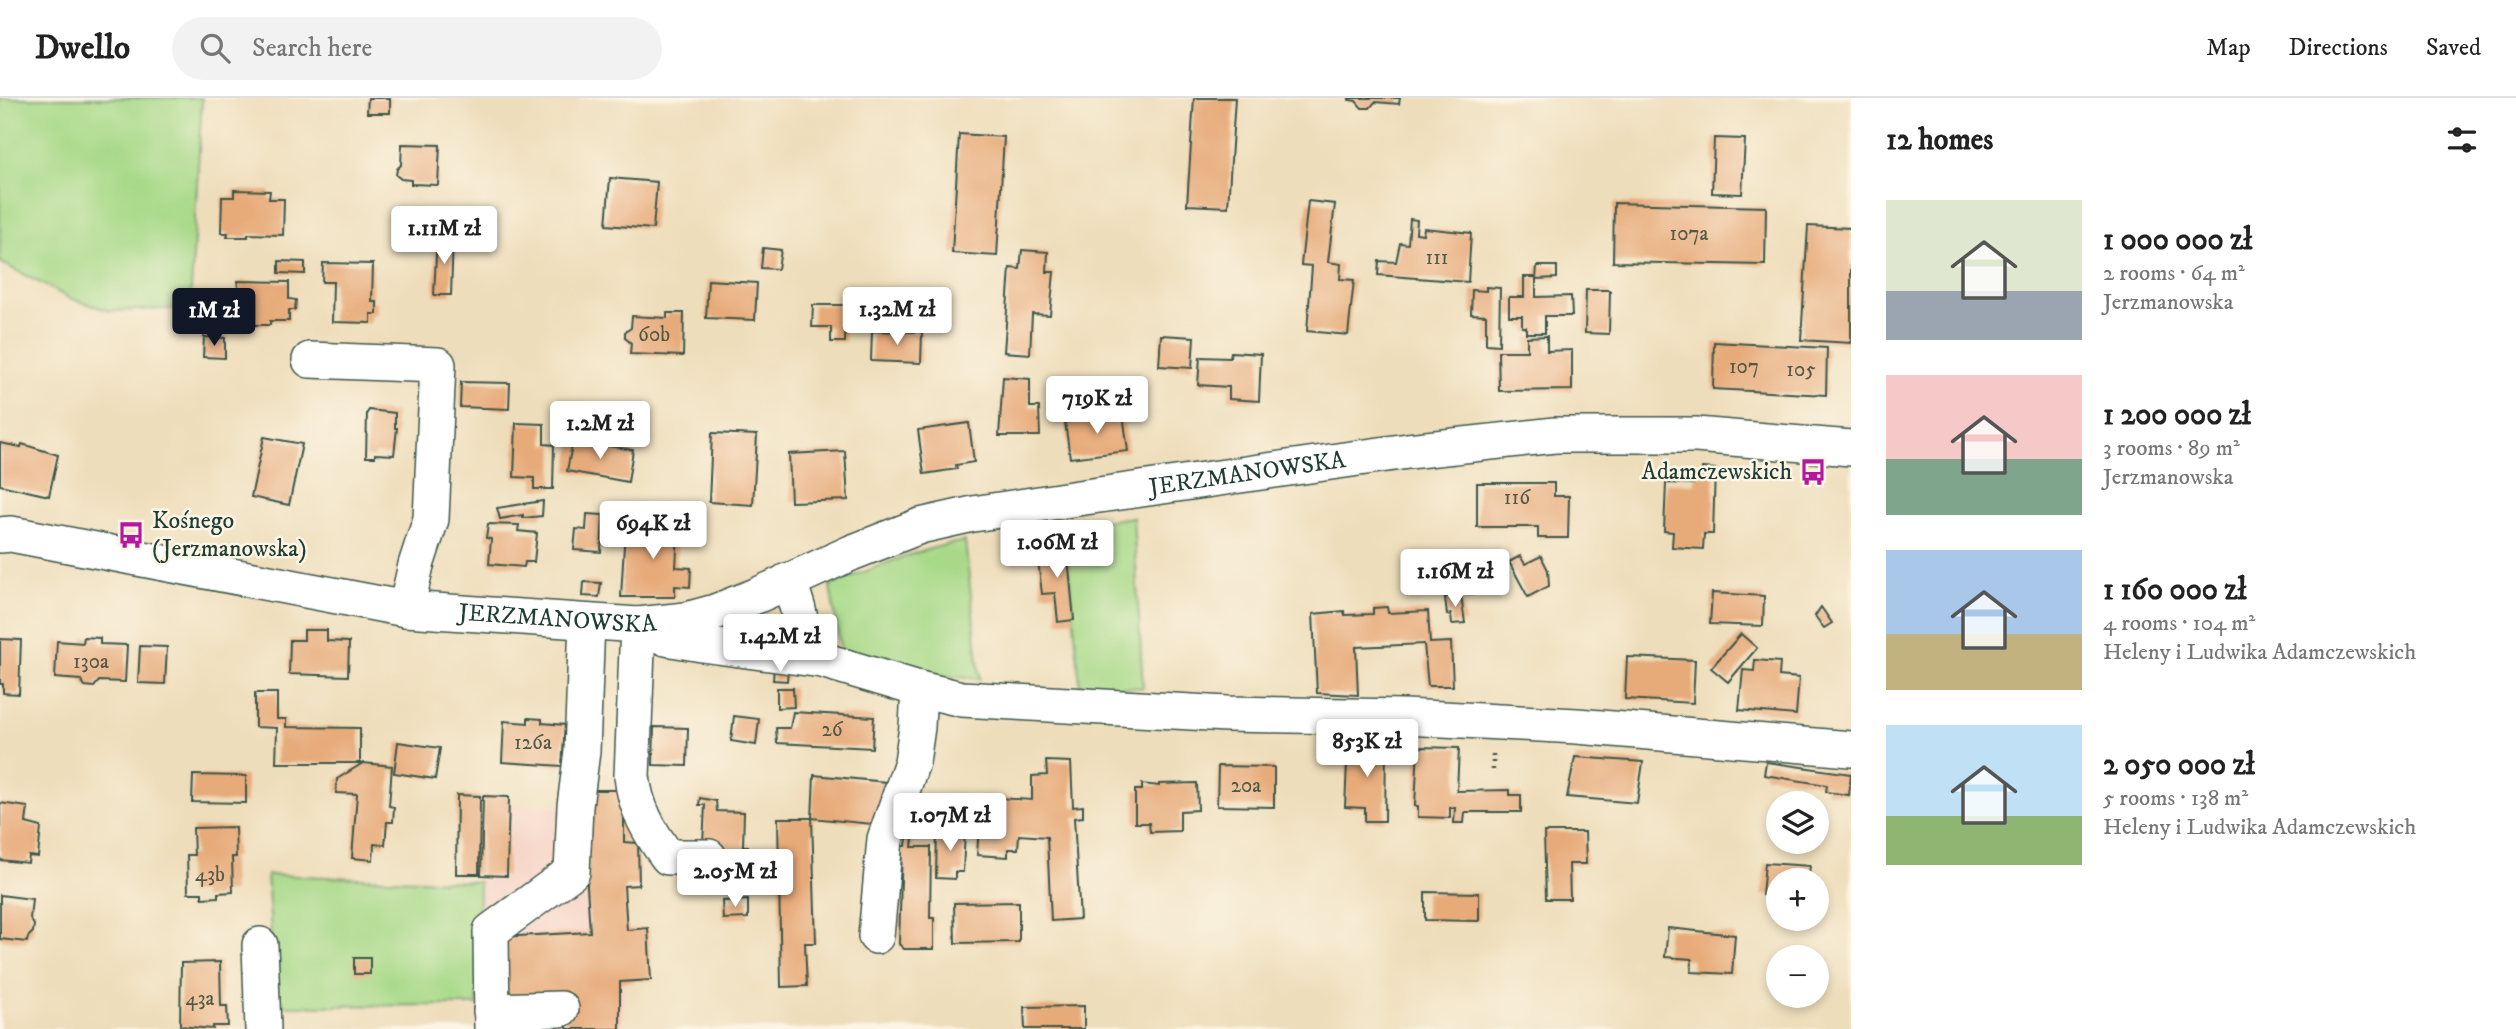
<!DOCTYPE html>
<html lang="en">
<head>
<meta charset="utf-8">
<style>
  body { margin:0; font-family:"IM FELL DW Pica",serif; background:#f2f2f2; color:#222; height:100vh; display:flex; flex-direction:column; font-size:26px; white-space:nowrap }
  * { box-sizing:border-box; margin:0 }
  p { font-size:23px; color:#767676 }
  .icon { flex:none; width:38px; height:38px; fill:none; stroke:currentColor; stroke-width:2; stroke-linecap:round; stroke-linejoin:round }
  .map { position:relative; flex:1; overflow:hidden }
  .panel { display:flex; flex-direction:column; background:#fff; width:665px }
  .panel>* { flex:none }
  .buttons { position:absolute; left:1766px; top:693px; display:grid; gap:14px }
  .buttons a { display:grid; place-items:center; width:63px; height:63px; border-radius:50%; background:#fff; box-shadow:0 4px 10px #0003; font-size:35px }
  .price { position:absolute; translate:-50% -60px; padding:0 16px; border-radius:7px; background:#fff; color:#222; font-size:23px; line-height:46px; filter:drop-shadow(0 2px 4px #0008) }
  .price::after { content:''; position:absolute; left:50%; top:42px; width:21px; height:16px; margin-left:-10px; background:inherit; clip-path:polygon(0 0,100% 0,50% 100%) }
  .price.active { background:#111827; color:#fff }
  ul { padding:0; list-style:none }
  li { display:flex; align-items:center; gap:21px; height:175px; padding:0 35px }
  li span { display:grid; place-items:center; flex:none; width:196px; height:140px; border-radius:0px; color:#555 }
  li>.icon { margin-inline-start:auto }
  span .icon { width:84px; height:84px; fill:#fffc; stroke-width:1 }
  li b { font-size:30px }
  h2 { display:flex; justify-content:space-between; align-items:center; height:84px; padding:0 35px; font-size:30px }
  header { display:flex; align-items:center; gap:42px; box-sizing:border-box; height:98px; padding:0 35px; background:#fff; border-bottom:2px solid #e0e0e0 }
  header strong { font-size:33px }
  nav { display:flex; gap:38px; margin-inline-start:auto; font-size:24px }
  .search { width:490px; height:63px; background:#f2f2f2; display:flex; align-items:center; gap:18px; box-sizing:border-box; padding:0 24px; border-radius:38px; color:#767676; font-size:26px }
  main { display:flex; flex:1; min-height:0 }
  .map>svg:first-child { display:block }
  .built { fill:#f6d1c5 }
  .green { fill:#a7d988; stroke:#638b5e; stroke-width:2 }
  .building { fill:#e7aa79 }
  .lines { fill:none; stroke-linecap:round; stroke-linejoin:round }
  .minor-casing { stroke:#3e5548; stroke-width:38 }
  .path { stroke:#3e5548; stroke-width:4.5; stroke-dasharray:2 5; stroke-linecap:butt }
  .minor { stroke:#fff; stroke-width:35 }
  .labels { text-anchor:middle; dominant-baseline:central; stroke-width:5; stroke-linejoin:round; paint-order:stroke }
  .number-label { font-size:21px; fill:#515845 }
  .poi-label { font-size:24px; fill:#1f3d34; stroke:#fcf5e5; text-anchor:end }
  .street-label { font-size:24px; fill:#1f3d34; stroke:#fcf5e5 }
</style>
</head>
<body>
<header>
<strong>Dwello</strong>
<div class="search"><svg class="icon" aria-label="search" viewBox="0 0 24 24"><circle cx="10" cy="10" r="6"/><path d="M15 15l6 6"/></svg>Search here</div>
<nav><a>Map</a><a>Directions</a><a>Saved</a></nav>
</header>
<main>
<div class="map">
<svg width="1851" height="931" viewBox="0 0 1851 931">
  <rect width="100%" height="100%" fill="#fcf5e5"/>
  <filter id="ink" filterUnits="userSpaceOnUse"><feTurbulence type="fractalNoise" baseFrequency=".0143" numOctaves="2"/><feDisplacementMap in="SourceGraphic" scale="14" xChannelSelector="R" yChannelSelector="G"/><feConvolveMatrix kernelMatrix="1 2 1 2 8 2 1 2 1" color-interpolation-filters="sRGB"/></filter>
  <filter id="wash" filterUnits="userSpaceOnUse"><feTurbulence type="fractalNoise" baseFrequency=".00686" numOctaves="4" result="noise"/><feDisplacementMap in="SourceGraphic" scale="28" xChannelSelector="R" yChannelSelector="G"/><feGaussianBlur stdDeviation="1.57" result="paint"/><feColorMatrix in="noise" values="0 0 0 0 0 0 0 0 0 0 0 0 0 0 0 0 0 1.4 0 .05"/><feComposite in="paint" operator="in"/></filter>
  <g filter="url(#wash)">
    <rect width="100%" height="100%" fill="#eeddba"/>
    <path class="built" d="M588 692H624V788L627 832 622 833 625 931H476L483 698 509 699V707L587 709Z"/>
    <g class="green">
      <path d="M0 0H202L190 210 110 213 69 200 0 164Z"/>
      <path d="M1133 419 1143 590 1080 587 1065 429Z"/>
      <path d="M965 443 980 581 946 578 841 553 830 488C875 469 918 451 965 443Z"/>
      <path d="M267 777 479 784 477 907 276 908Z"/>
    </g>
    <g id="blocks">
      <g class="building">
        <path d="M368 0H390V15H367Z"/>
        <path d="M1194 0H1235L1228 109 1187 107Z"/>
        <path d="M1349 0H1400L1399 6 1375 4 1370 10H1362L1356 3 1349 2Z"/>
        <path d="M959 36 1004 39 997 158 952 155Z"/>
        <path d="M1714 40 1745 41 1742 96 1712 95Z"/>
        <path d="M402 46 440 47 438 87 411 86V82L401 81 396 77 397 71 401 67Z"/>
        <path d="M610 80 657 84 653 131 606 127Z"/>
        <path d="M234 92 270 93 269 101H284L283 137 248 136V139H227L228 135H221L222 99H234Z"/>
        <path d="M1308 103 1335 106 1328 164 1341 166 1340 181 1354 182 1348 237 1307 233 1312 168 1301 167Z"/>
        <path d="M1614 105 1766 109 1765 167 1613 164Z"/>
        <path d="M1410 121 1417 122 1416 135 1423 136 1424 130 1471 135 1468 184 1378 177 1379 163 1396 164 1400 145 1408 146Z"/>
        <path d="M1808 128 1851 130V245L1801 242Z"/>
        <path d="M437 138 453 139 451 197H434Z"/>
        <path d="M763 150 781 152 778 171 761 170Z"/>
        <path d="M1022 152 1048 154 1047 174H1054L1050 217 1032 216 1030 256 1004 254 1010 170 1020 171Z"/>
        <path d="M279 163 305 164V176L279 175Z"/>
        <path d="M323 165 373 166 372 204H377V216H371V225L332 224 333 184H322Z"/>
        <path d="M1537 168H1557V180L1536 181Z"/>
        <path d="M1524 179H1536V199L1571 198 1572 218H1545V235H1526V229H1522V218H1509V199H1524Z"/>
        <path d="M708 182 757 185 755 222 706 220Z"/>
        <path d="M238 183 289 184V201L296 202 295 212H289V223H270V227H237Z"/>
        <path d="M1486 189 1500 190 1499 247 1486 246V217L1471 216 1472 192 1486 193Z"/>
        <path d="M1586 192H1610L1609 236 1585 235Z"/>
        <path d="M813 207H846L845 244H831V229H812Z"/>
        <path d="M667 215H684L683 258 630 256 631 245 625 240V234L631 230 632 218 667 220Z"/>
        <path d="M872 233 922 234 921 265 871 263Z"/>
        <path d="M1161 237 1194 239 1192 270 1159 268Z"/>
        <path d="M1547 238V253L1572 252V292L1499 293 1498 253H1527V239Z"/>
        <path d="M204 239 225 240V260L203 259Z"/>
        <path d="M1714 244 1827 250 1826 297 1713 291Z"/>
        <path d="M1231 254 1261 256 1259 303 1229 301V289L1198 287 1200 259 1230 260Z"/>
        <path d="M1003 279 1030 281V309H1039L1040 338H999Z"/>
        <path d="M461 284 510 285 509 311 460 309Z"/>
        <path d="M1086 299 1087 312 1068 313 1067 300Z"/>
        <path d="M369 312 395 315V330H397L394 357 375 356V359H366L367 315Z"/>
        <path d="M1123 316 1128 353 1070 360 1065 324Z"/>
        <path d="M516 325 544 326V346L554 347 553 391H534V380L514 379Z"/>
        <path d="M969 325 974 364 956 367 957 371 924 376 918 332Z"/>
        <path d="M712 335 757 337 753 407 709 404Z"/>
        <path d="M264 339 302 346 289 407 251 399Z"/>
        <path d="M573 342 633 352 628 384 567 373Z"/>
        <path d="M0 345 21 349 22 346 58 357 49 398 0 387Z"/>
        <path d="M845 353 848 402 791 404 789 356Z"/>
        <path d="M1702 370 1715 371 1713 436H1704L1703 451 1672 449 1673 434 1664 433 1666 385 1694 386 1695 378H1701Z"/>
        <path d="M1477 385H1554V398H1569L1568 440H1538V429H1477Z"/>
        <path d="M543 403 542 418 523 420V417L500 421 497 410Z"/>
        <path d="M656 415 679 417 676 469 691 470 690 489 675 488V499H621L625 430 655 432Z"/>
        <path d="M587 416 603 417 601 454 574 452 576 431 586 432Z"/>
        <path d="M488 426 519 427 518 433 537 435 534 464H525L524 469 489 466 491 441 486 440Z"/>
        <path d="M1067 449 1074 522 1058 524 1055 495 1042 496 1037 453Z"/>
        <path d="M1520 458 1525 466 1541 458 1548 472 1549 488 1528 499 1509 464Z"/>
        <path d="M1475 463 1479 495 1468 496 1464 464Z"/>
        <path d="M584 484 601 485 599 499 583 498Z"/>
        <path d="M1712 495 1764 498 1763 528 1710 526Z"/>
        <path d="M1461 497 1465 525 1452 526 1451 516 1447 517 1445 499Z"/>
        <path d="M1387 509 1388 515 1428 513 1430 545 1451 544 1453 588H1428L1424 546 1356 549 1358 597 1317 595 1313 516 1344 513 1345 517 1373 516V510Z"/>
        <path d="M1821 509 1832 525 1824 530 1815 518Z"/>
        <path d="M304 532H327V543L349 544 348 578 289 576 290 542H304Z"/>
        <path d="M1741 536 1757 550 1728 584 1711 570Z"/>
        <path d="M84 539 100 540V546L127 547 125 584 99 583 94 589 85 588 81 582 55 580 57 543 83 545Z"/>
        <path d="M0 541 21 542 19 596 3 595V586H0Z"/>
        <path d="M140 548 167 549 165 586 138 585Z"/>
        <path d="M1627 559 1695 562 1693 605 1625 601Z"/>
        <path d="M1755 562 1780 564 1779 578 1799 580 1796 617 1739 612 1743 572 1754 573Z"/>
        <path d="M774 570 788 571 787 583 773 582Z"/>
        <path d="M777 590H793L794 609 777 610Z"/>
        <path d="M255 595H277V621H286V629L360 630V665H276L277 630 255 629Z"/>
        <path d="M793 614 874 619 872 650 777 645 776 630H790Z"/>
        <path d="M734 618 759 621 756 647 731 643Z"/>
        <path d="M528 620 542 621V625L565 627 562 668 502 664 504 623 528 625Z"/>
        <path d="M654 629 688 630 687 668 653 667Z"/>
        <path d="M1348 643 1386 645 1385 723H1365V710L1345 709Z"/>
        <path d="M398 644 440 650 435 681 394 675Z"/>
        <path d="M1418 649 1459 650 1457 693 1510 692V697H1521V714H1465L1464 725H1454L1455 710H1450V720L1418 719V708H1415Z"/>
        <path d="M1575 659 1643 664 1637 705 1567 699Z"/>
        <path d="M1046 663 1071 664 1073 709 1083 708V719L1074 720 1080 821 1051 823 1047 739 1019 737 1018 751H1008V759L977 757 981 699 1032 702V678L1047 677Z"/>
        <path d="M1766 664 1851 676 1849 697 1826 694 1827 687 1764 677Z"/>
        <path d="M363 665 392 668 389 708 394 709 393 724H387L385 747 374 746 373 762 352 760 357 696 336 695 337 681Z"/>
        <path d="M1218 668 1274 669V709L1217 708Z"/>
        <path d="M193 677 246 678V705L192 704Z"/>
        <path d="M814 677 886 684 882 727 812 720 816 845H805L807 888 781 889 778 720H812Z"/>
        <path d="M1197 685 1198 712 1180 713V733L1150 734 1149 725H1135V692H1142V686L1159 688V686Z"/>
        <path d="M588 692H624V744L638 745 639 787 624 788 627 832 648 830 651 882 620 884V931H567V900L504 904 500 839 590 834 587 788Z"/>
        <path d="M457 697 480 698 479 776H456Z"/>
        <path d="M483 698 509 699 507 778 481 777Z"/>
        <path d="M700 700 716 703 717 713 744 714 743 748H748L747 765H720L721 746H703L705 707H699Z"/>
        <path d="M0 705 28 709 26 725 41 729 38 759 29 758 28 765 0 762Z"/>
        <path d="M235 729 236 759H232L233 794 218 795V799L202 800V795H188L187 757H194L193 730Z"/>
        <path d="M937 731 965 732 963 774H955V781L936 780Z"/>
        <path d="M1544 734H1585L1586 766H1569L1570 801H1546Z"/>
        <path d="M907 740H913L912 749H931L930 820H934V851H904L899 846 902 748H906Z"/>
        <path d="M1765 765 1810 768 1808 782H1778V798L1762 797Z"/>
        <path d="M1425 794 1479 795V823L1425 822Z"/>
        <path d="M0 797 32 801 30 821 34 827 33 834 28 839 27 844 0 841Z"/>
        <path d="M748 802V820L723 821 722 803Z"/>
        <path d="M1019 804V844L955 845 954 805Z"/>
        <path d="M1668 830 1735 837 1732 876 1691 874 1692 861 1665 859Z"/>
        <rect x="354" y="860" width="16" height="16"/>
        <path d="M220 864 221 908H227L228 928H213V931L180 928 181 865Z"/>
        <path d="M1084 908V931H1025L1024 909Z"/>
      </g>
    </g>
  </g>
  <g filter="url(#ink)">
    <use href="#blocks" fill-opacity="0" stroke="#3e5548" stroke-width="2"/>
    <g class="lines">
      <defs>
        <g id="minor">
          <path d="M310 262 438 267 431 421 416 467 406 511"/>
          <path id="s1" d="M0 437 11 436 406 511 638 527 686 522 715 514 756 498 851 455 920 428 973 416 1078 400 1408 353 1555 337H1696L1851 350"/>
          <path d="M787 483C800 508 803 531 802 558"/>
          <path d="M638 527 632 678C635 709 649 734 668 759H709"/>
          <path d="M648 531 666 540 702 546 822 562 919 591 962 601 1227 616 1404 619 1577 628 1851 651"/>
          <path d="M876 838 885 741 912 664 917 629 919 591"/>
          <path d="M260 847 263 931"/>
          <path d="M491 913 561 911"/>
          <path d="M492 931 491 833 572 774 575 708 582 653 587 524"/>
        </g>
      </defs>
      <use href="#minor" class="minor-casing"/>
      <path class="path" d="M1493 672V653"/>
      <use href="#minor" class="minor"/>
    </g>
  </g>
  <defs>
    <symbol id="bus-bare" viewBox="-9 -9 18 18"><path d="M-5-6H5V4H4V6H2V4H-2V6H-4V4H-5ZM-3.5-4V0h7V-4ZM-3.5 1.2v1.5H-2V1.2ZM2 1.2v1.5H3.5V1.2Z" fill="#b5179e" stroke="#fcf5e5" stroke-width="2.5" paint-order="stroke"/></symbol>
  </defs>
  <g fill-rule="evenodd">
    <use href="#bus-bare" x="1794" y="355" width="38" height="38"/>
    <use href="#bus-bare" x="112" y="418" width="38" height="38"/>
  </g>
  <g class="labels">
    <g class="number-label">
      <text x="1689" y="136">107a</text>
      <text x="1437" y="160">111</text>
      <text x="654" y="237">60b</text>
      <text x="1744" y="269">107</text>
      <text x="1801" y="272">105</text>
      <text x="1517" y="400">116</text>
      <text x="91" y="564">130a</text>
      <text x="832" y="632">26</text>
      <text x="533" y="645">126a</text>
      <text x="1246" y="688">20a</text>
      <text x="210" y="777">43b</text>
      <text x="200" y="901">43a</text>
    </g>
    <g class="poi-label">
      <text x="1792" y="374">Adamczewskich</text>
      <text x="152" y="423" text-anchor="start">Kośnego<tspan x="152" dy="28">(Jerzmanowska)</tspan></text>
    </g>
    <g class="street-label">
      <text stroke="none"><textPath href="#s1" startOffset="1278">JERZMANOWSKA</textPath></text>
      <text stroke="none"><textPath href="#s1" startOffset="565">JERZMANOWSKA</textPath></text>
    </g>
  </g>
</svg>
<div class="buttons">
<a><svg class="icon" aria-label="layers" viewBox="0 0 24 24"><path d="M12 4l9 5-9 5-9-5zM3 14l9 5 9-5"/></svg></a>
<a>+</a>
<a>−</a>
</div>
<b class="price" style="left:444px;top:168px">1.11M zł</b>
<b class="price" style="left:897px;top:249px">1.32M zł</b>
<b class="price active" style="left:214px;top:250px">1M zł</b>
<b class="price" style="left:1097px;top:338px">719K zł</b>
<b class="price" style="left:600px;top:363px">1.2M zł</b>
<b class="price" style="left:653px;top:463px">694K zł</b>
<b class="price" style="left:1057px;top:482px">1.06M zł</b>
<b class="price" style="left:1455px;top:511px">1.16M zł</b>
<b class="price" style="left:780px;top:576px">1.42M zł</b>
<b class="price" style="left:1367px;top:681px">853K zł</b>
<b class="price" style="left:950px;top:755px">1.07M zł</b>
<b class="price" style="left:735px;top:811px">2.05M zł</b>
</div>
<section class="panel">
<h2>12 homes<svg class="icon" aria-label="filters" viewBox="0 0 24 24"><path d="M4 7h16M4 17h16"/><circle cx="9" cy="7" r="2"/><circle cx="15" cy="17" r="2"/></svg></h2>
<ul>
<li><span style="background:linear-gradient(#dfe7d0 65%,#9aa5b1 0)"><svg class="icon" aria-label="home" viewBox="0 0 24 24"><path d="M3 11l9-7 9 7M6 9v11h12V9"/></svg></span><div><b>1 000 000 zł</b><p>2 rooms · 64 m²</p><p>Jerzmanowska</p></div></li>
<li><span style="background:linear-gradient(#f6c9c9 60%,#7fa58c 0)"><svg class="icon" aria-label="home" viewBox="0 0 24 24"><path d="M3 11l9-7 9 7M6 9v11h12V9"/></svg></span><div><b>1 200 000 zł</b><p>3 rooms · 89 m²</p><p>Jerzmanowska</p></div></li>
<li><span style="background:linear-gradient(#a9c7e8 60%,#c2b280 0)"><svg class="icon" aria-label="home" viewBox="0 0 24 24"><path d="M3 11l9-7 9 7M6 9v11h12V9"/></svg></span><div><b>1 160 000 zł</b><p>4 rooms · 104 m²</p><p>Heleny i Ludwika Adamczewskich</p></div></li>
<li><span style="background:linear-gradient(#bfe0f5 65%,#8fb573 0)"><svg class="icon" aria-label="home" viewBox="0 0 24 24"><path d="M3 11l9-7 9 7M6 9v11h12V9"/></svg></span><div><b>2 050 000 zł</b><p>5 rooms · 138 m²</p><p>Heleny i Ludwika Adamczewskich</p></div></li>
</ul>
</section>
</main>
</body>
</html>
